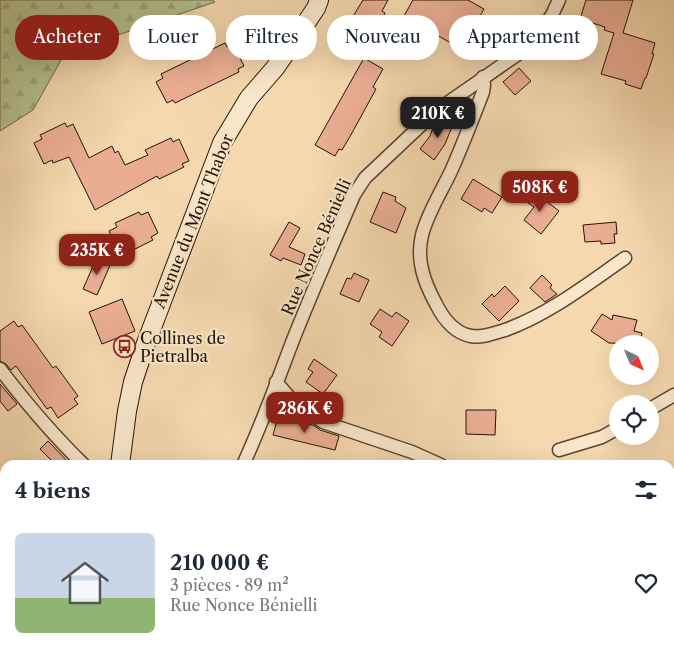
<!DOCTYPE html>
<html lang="fr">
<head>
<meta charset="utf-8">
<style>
  body { margin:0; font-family:"Libre Caslon Text",serif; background:#f6f6f7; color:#1f2937; height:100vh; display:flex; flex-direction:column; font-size:19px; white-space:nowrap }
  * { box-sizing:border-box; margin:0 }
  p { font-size:16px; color:#747a83 }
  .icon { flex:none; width:28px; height:28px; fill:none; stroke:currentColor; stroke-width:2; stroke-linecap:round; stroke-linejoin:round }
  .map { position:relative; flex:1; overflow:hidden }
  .side { position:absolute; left:0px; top:460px; width:675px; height:196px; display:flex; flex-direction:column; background:#fff; border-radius:15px 15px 0 0; box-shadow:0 5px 20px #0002 }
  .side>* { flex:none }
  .top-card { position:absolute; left:15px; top:15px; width:645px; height:45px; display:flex; gap:10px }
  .needle { width:32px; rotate:137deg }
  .controls { position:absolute; left:609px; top:335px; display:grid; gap:10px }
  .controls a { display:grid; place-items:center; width:50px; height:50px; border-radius:50%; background:#fff; box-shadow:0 5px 20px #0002; font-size:25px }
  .price { position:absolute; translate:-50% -42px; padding:0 11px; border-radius:10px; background:#8f2418; color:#fff; font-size:16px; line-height:32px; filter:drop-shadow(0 1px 2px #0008) }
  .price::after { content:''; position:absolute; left:50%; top:30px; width:15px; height:11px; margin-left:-8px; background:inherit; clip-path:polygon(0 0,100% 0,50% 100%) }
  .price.active { background:#222; color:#fff }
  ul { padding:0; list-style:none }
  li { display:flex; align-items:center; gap:15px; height:125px; padding:0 15px }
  li span { display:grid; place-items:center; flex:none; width:140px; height:100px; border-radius:8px; color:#555 }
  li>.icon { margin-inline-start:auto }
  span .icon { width:60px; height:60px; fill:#fffc; stroke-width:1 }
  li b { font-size:21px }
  h2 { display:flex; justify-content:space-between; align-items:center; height:60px; padding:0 15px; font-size:21px }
  .pill { padding:0 18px; border-radius:22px; background:#fff; box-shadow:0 5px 20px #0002; font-size:18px; line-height:45px }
  .pill.active { background:#8f2418; color:#fff }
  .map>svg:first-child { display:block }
  .forest { fill:url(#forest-firs); stroke:#6e694a }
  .building { fill:#e9ad94; stroke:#271204 }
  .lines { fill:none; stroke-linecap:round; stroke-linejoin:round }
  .street-casing { stroke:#5a442e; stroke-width:15 }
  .secondary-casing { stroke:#271204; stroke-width:20 }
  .street { stroke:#f8e6ca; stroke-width:12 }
  .secondary { stroke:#f8e6ca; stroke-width:18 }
  .labels { text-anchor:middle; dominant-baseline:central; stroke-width:4.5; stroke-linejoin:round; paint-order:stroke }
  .street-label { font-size:16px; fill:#271204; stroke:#f8e6ca }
  .poi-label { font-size:16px; fill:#271204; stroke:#f8e6ca; text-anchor:start }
</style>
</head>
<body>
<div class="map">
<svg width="674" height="656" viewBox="0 0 674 656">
  <defs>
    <pattern id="forest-firs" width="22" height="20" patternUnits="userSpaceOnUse" patternTransform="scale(1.25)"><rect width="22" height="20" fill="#b5c08f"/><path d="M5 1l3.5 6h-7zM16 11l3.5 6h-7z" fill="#9ca47a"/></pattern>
  </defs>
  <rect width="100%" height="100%" fill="#f5d8ae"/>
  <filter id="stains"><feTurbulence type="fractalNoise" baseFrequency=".004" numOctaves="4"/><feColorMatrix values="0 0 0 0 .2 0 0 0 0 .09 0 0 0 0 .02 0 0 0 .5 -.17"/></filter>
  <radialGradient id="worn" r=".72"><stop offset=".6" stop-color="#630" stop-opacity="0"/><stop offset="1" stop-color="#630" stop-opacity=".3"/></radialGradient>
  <path class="forest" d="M0 0H212L215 2 65 53 33 110 0 131Z"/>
  <g class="building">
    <path d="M363 0H388L382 11 385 13 380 22 377 20 369 34 349 23Z"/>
    <path d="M413 0H468L484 9 461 49 404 16Z"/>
    <path d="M586 0H633L623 33 655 43 652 54H654L646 78H645L641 89 625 84 626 81 601 74 614 33 604 30 605 27 580 19Z"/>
    <path d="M225 43 227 47 233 44 244 66 238 69 239 72 175 103 173 100 167 103 156 82 163 78 161 74Z"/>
    <path d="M364 58 383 69 373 87 376 89 352 133 342 150 339 149 335 156 315 145Z"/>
    <path d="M519 68 531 81 515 95 503 82Z"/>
    <path d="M444 118 454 122 445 144 434 160 420 149 430 136 434 125 440 127Z"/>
    <path d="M65 123 67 127 73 124 89 158 112 146 115 153 118 151 125 165 148 155 145 150 171 138 173 142 179 139 189 161 182 164 184 167 176 171 159 179 157 176 95 210 69 157 53 163 52 160 44 164 34 143 42 139 40 135Z"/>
    <path d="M473 179 502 197 492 213 484 208 482 212 461 199Z"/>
    <path d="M533 191 559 211 541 234 524 220 534 207 525 201Z"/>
    <path d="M383 192 396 197 395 201 406 208 396 233 370 222Z"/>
    <path d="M139 212 141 215 148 212 158 233 151 237 153 240 129 252 127 249 119 253 109 231 117 227 115 223Z"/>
    <path d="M289 222 300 228 289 247 305 254 301 265 283 258 281 261 270 255Z"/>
    <path d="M616 222 617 234H614L615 243 601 244V241L585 242 583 225Z"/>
    <path d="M97 257 111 263 97 295 83 289Z"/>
    <path d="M354 273 369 280 359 302 340 294 347 278 351 279Z"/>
    <path d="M542 275 552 285 550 288 557 294 545 302 530 288Z"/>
    <path d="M505 286 519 301 499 321 482 304 492 294 494 297Z"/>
    <path d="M122 299 135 331 102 344 89 312Z"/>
    <path d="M380 309 392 317 396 312 409 321 392 346 379 337 382 332 370 324Z"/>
    <path d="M602 314 612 320 613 315 637 320 634 331 642 333 640 344 609 343 591 331Z"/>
    <path d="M14 321 18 327 22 325 53 368 56 366 78 396 74 399 78 404 58 418 51 407 47 409 16 366 11 370 6 364 0 361V331Z"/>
    <path d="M314 359 337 375 323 394 306 382 313 372 308 369Z"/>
    <path d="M0 384 17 404 8 411 0 401Z"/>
    <path d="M466 410H496L495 435 466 434Z"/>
    <path d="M278 417 313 425 320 430 339 436 335 450 273 435Z"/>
    <path d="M48 441 71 465H56L40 449Z"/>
  </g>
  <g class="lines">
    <defs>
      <g id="street">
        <path d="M483 77 484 85 483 92C473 118 463 144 452 169 442 191 428 212 422 235 416 260 424 282 436 304 443 318 454 333 471 336 483 338 494 333 505 330 549 314 586 285 625 258"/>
        <path d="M0 369C26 403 53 435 84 465"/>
        <path d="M276 382 290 398 323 422 412 452 441 465"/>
        <path d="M650 409 674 395"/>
        <path d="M559 450 602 437 618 428"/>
        <path d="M243 465C262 424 277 382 293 340 312 292 333 244 354 195L365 178 436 111 518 54 539 33 552 15 559 0"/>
        <path d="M670 610 674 605"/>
        <path d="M670 632 674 638"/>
        <path d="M475 651V656"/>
        <path d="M136 656 145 651"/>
      </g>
      <g id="secondary">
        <path d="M120 465 127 411 133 382 145 346 222 143 249 98 275 68 296 38 316 8 319 0"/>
        <path d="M159 651 161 656"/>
      </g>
    </defs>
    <use href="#street" class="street-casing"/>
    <use href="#secondary" class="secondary-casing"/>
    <use href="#street" class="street"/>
    <use href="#secondary" class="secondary"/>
  </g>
  <defs>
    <symbol id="bus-ring" viewBox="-11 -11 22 22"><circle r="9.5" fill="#f8e6ca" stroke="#8f2418" stroke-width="1.5"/><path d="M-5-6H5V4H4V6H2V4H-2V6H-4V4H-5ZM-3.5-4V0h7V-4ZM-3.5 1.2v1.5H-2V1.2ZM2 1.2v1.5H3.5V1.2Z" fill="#8f2418"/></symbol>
  </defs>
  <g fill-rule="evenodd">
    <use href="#bus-ring" x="112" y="334" width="25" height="25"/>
  </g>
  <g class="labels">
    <g class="street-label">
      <text transform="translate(193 221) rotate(-68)">Avenue du Mont Thabor</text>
      <text transform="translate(316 247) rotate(-66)">Rue Nonce Bénielli</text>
    </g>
    <g class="poi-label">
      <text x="140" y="338">Collines de<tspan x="140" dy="18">Pietralba</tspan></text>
    </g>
  </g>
  <rect width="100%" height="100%" filter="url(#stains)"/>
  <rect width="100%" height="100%" fill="url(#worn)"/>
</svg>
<div class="controls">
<a><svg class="needle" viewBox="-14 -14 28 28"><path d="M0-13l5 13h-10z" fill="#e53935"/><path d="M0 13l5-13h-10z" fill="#747a83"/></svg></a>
<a><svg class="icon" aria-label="locate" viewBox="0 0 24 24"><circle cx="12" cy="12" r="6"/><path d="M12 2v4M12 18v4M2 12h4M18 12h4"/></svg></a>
</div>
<b class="price active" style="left:438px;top:139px">210K €</b>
<b class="price" style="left:540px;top:213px">508K €</b>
<b class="price" style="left:97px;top:276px">235K €</b>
<b class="price" style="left:305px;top:434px">286K €</b>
<div class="top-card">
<a class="pill active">Acheter</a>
<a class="pill">Louer</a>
<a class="pill">Filtres</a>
<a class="pill">Nouveau</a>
<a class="pill">Appartement</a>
</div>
<section class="side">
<h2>4 biens<svg class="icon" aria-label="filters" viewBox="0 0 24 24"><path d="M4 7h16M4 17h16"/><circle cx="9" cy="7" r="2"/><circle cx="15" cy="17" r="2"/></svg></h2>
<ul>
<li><span style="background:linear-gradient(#c9d6e8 65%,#8fb573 0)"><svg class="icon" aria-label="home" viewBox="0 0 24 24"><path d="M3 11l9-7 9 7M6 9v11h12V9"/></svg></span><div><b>210 000 €</b><p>3 pièces · 89 m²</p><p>Rue Nonce Bénielli</p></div><svg class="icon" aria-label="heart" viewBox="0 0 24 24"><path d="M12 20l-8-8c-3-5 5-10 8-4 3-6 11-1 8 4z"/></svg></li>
</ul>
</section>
</div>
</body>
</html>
